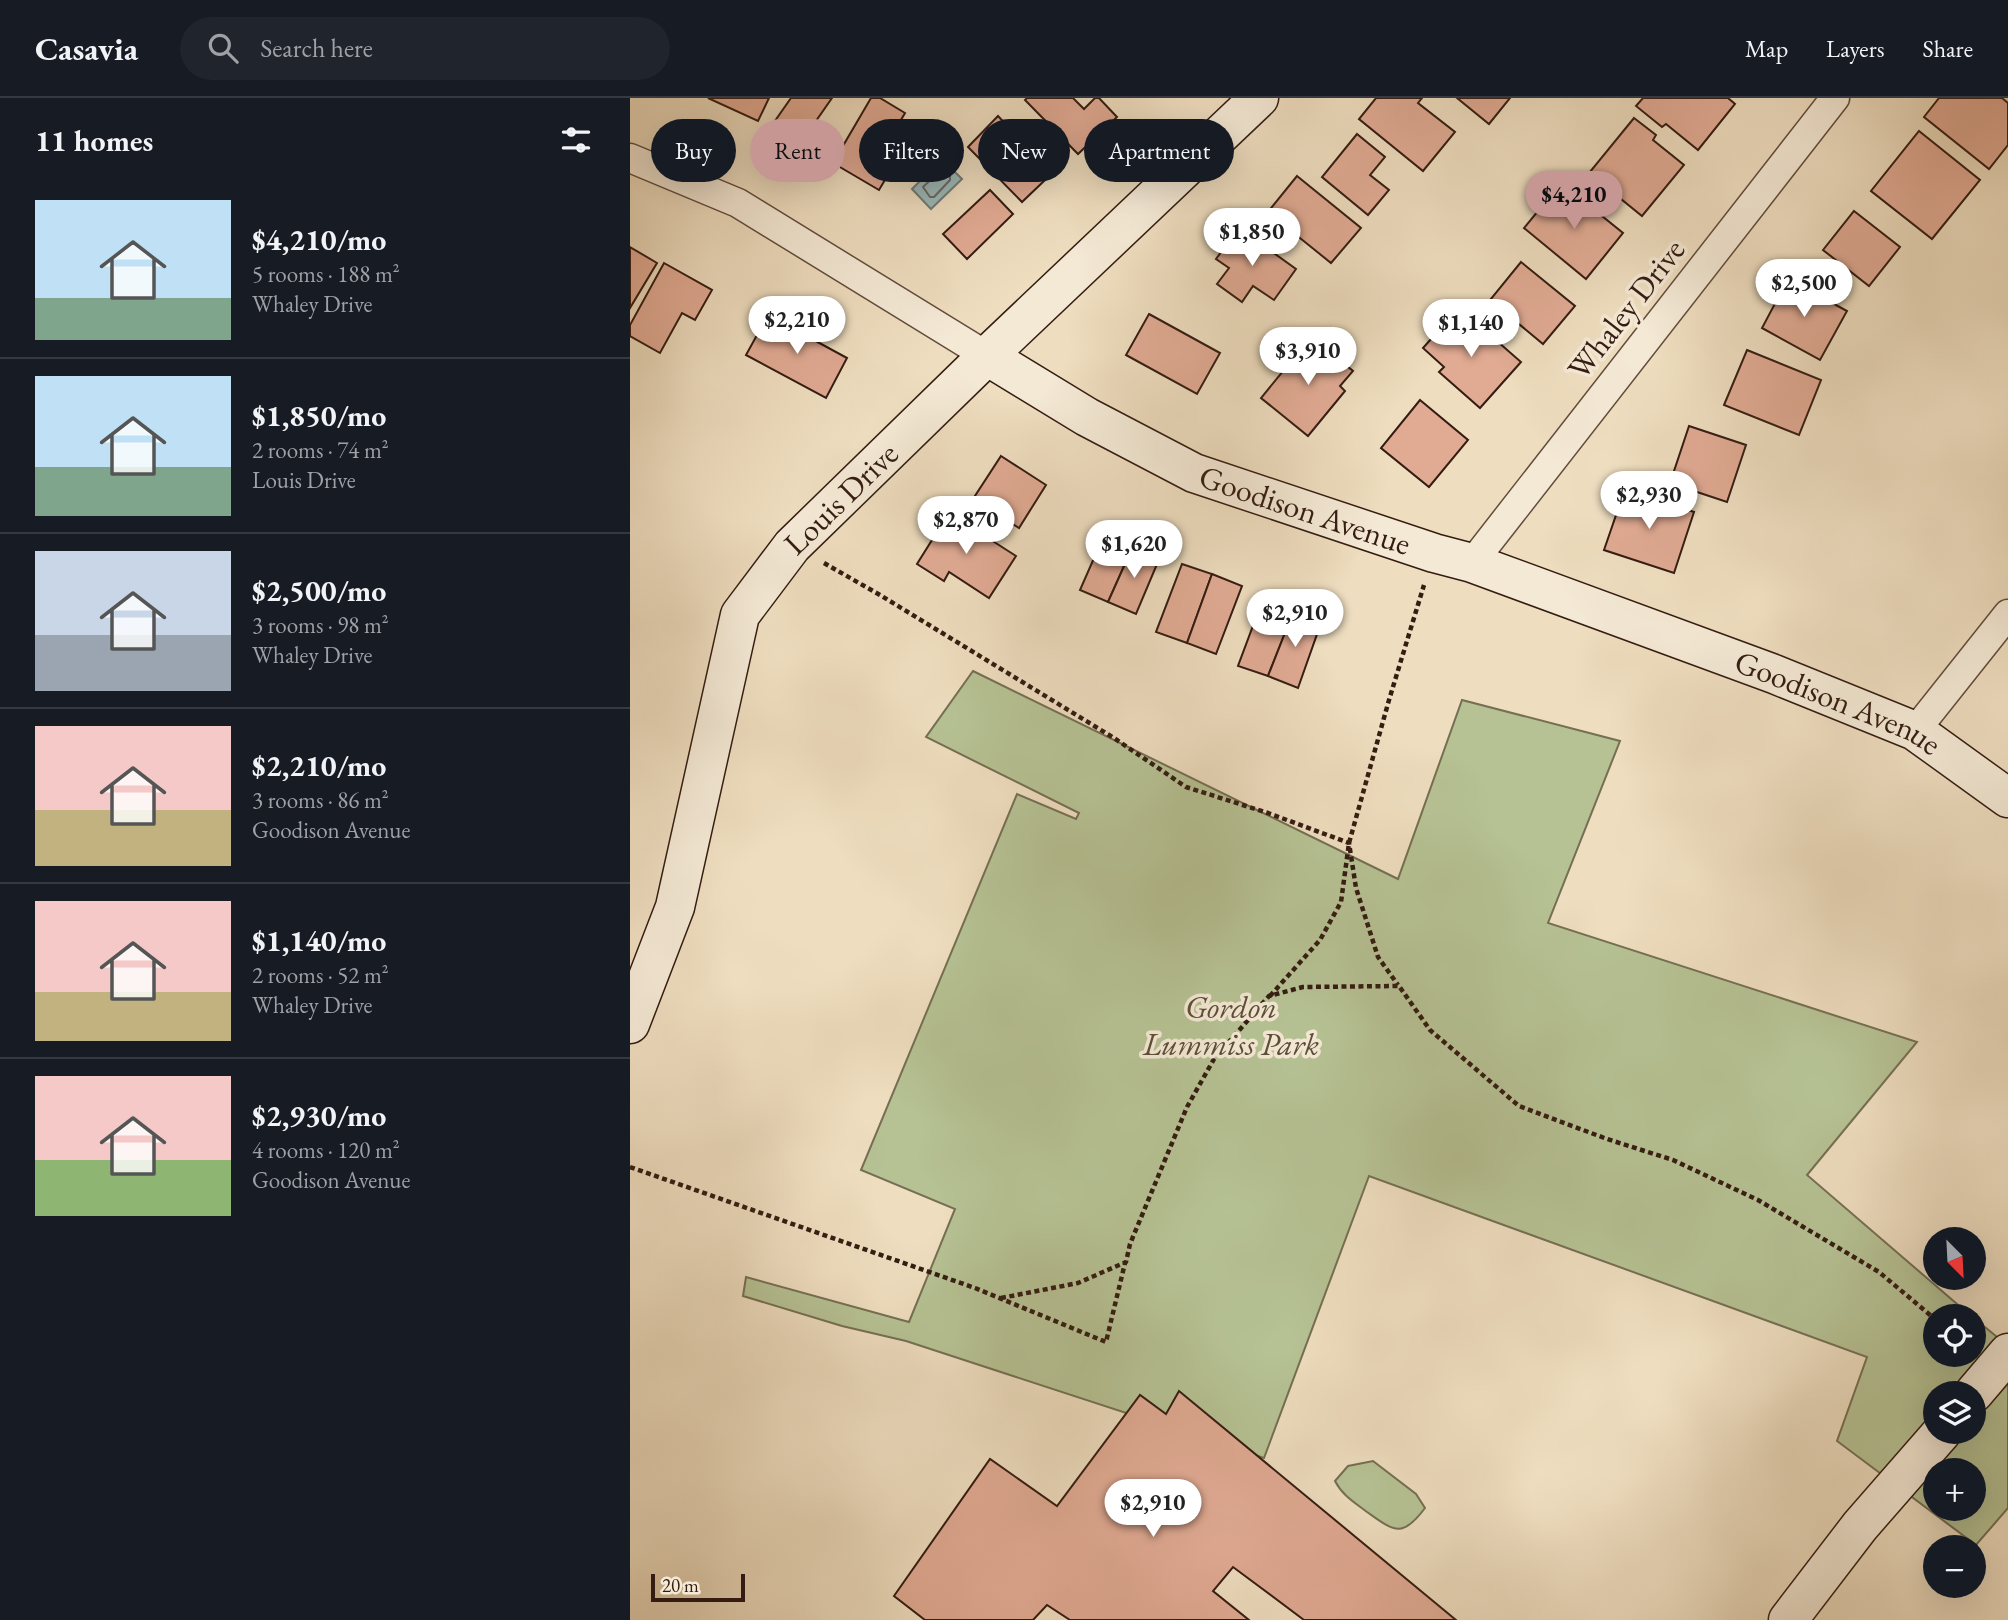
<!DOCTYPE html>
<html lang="en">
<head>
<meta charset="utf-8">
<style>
  body { margin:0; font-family:"EB Garamond",serif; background:#20242c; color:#f1f3f6; height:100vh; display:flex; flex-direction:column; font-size:26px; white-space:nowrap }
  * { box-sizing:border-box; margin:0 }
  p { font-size:23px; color:#9ea1a6 }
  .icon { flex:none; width:38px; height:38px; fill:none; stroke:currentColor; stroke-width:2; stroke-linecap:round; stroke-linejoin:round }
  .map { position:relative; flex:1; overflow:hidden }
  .sheet { display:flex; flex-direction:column; background:#171b24; width:630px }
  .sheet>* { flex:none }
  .hud { position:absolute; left:21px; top:21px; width:665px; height:63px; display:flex; gap:14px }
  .needle { width:46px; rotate:156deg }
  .buttons { position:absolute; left:1293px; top:1129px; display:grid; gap:14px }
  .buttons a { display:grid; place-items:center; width:63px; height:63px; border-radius:50%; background:#171b24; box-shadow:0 7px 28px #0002; font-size:35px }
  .scale { position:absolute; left:21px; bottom:18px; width:94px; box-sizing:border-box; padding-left:7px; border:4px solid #341c12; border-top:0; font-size:19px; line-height:24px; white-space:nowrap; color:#341c12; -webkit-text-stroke:5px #f4e9d5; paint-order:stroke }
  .price { position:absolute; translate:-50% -60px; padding:0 16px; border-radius:24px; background:#fff; color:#222; font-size:23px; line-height:46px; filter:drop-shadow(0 2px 4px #0008) }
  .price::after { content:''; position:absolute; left:50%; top:42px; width:21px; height:16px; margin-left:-10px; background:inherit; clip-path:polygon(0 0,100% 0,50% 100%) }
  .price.current { background:#c59692; color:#111 }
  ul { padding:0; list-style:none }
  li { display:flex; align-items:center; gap:21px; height:175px; padding:0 35px }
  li+li { border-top:2px solid #363941 }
  li span { display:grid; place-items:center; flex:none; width:196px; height:140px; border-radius:0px; color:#555 }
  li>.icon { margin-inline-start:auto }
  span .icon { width:84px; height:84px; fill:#fffc; stroke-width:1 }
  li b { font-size:30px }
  h2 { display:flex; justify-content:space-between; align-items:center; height:84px; padding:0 35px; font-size:30px }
  .chip { padding:0 24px; border-radius:32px; background:#171b24; box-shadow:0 7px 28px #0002; font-size:24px; line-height:63px }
  .chip.current { background:#c59692; color:#111 }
  header { display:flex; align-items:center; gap:42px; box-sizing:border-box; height:98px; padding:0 35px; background:#171b24; border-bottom:2px solid #363941 }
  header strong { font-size:33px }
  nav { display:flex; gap:38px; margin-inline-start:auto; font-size:24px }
  .search { width:490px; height:63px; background:#20242c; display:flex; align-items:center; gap:18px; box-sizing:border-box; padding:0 24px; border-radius:38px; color:#9ea1a6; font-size:26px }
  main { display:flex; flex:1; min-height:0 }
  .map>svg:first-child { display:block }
  .green { fill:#b6c294; stroke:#756f53; stroke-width:2; fill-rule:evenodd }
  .water { fill:#9cbabb; stroke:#727b77; stroke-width:2 }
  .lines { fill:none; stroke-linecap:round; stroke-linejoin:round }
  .shore { stroke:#686b66; stroke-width:2 }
  .building { fill:#e0aa93; stroke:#341c12; stroke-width:2 }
  .street-casing { stroke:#624c3d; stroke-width:31 }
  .secondary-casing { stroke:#341c12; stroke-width:41 }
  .path { stroke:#341c12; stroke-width:4.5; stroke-dasharray:5 3.5; stroke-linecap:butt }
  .street { stroke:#f4e9d5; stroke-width:28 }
  .secondary { stroke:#f4e9d5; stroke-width:38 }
  .labels { text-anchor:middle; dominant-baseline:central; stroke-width:7; stroke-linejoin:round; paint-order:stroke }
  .street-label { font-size:32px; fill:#341c12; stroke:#f4e9d5 }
  .park-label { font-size:32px; font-style:italic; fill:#5b4e39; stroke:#f4e9d5 }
</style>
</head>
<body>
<header>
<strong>Casavia</strong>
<div class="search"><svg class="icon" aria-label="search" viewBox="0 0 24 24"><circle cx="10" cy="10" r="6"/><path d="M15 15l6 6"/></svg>Search here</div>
<nav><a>Map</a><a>Layers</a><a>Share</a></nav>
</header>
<main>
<section class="sheet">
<h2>11 homes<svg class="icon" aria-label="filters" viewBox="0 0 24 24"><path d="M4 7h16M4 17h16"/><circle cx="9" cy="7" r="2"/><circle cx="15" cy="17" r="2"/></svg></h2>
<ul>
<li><span style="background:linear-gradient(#bfe0f5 70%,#7fa58c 0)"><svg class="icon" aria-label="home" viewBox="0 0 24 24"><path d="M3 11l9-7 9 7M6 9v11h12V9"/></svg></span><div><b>$4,210/mo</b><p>5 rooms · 188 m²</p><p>Whaley Drive</p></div></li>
<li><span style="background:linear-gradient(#bfe0f5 65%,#7fa58c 0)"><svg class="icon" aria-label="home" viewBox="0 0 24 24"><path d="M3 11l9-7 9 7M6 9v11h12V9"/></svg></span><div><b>$1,850/mo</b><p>2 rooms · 74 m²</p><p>Louis Drive</p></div></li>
<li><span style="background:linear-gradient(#c9d6e8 60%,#9aa5b1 0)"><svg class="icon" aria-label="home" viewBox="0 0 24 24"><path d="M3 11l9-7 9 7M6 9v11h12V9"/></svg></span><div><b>$2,500/mo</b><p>3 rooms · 98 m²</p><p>Whaley Drive</p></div></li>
<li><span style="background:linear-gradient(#f6c9c9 60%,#c2b280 0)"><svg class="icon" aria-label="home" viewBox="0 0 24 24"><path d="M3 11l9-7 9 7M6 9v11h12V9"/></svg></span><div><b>$2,210/mo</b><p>3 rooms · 86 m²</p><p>Goodison Avenue</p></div></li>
<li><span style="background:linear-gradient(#f6c9c9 65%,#c2b280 0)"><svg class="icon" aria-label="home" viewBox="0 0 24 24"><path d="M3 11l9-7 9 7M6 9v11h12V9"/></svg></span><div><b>$1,140/mo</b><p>2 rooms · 52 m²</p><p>Whaley Drive</p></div></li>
<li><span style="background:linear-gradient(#f6c9c9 60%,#8fb573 0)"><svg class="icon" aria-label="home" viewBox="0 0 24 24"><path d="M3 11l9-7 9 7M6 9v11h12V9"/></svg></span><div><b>$2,930/mo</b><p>4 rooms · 120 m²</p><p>Goodison Avenue</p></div></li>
</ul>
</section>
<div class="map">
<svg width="1378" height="1522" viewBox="0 0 1378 1522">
  <rect width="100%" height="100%" fill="#eeddbf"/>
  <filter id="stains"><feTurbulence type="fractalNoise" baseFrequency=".00286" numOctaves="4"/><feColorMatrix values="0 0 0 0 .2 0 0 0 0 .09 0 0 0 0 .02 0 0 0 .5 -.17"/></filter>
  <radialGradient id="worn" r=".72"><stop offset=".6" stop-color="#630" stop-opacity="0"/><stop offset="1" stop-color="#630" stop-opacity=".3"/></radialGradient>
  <g class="green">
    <path d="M343 573 768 781 832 602 990 643 918 825 1287 944 1177 1077 1341 1218H1306V1256H1344V1220L1378 1248V1410L1346 1447 1207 1343 1237 1259 739 1078 634 1360 276 1243 212 1228 113 1198 116 1179 279 1224 325 1111 231 1072 387 696 446 721 449 715 296 639ZM1306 1295H1344V1334H1306ZM1306 1372H1344V1410H1306Z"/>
    <path d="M743 1363 786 1396 795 1410C772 1441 764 1433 737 1414 724 1404 712 1397 705 1383L718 1368Z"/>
  </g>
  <path class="water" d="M312 61 332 81 301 111 282 91Z"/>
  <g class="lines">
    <path class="shore" d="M311 72 320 78V82L304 99H300L293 89Z"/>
  </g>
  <g class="building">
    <path d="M78 0H139L128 23Z"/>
    <path d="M161 0H202L186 23 202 34 184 60 140 30Z"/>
    <path d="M241 0H250L275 15 251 56 265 65 249 92 203 65Z"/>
    <path d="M397 0H443L454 11 465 0H469L487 19 448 56 395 2Z"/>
    <path d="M746 0H792L788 5 825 34 793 73 729 21Z"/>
    <path d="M827 0H880L859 26Z"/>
    <path d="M1013 0H1098L1105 6 1068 52 1036 26 1032 29 1006 8Z"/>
    <path d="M1309 0H1372L1378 5V47L1359 71 1294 19Z"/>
    <path d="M368 18 400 52 415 38 437 61 392 104 338 49Z"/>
    <path d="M1004 20 1026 37 1023 42 1054 67 1012 118 959 75Z"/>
    <path d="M1289 33 1350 82 1302 141 1241 93Z"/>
    <path d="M727 36 755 59 740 77 759 92 738 117 692 79Z"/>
    <path d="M667 78 731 130 701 165 665 136 655 147 629 125Z"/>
    <path d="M931 85 993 135 956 181 894 130Z"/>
    <path d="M360 92 383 116 337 161 313 136Z"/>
    <path d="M1224 113 1270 149 1239 188 1193 152Z"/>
    <path d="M609 130 666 171 644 202 623 188 612 204 587 186 599 170 586 161Z"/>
    <path d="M0 149 27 165 0 210Z"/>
    <path d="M891 164 945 208 913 246 860 202Z"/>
    <path d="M34 165 82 192 65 222 52 215 30 255 0 238V227Z"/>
    <path d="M1158 181 1217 213 1190 262 1132 230Z"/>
    <path d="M826 213 850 233 852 230 891 264 850 310 809 274 814 269 793 250Z"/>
    <path d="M519 216 590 255 567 296 496 257Z"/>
    <path d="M138 217 217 260 196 300 116 257Z"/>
    <path d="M681 239 723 273 710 288 715 293 678 338 631 300Z"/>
    <path d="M1117 252 1191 282 1169 337 1094 307Z"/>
    <path d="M790 302 838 342 799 389 751 350Z"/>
    <path d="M1059 328 1116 347 1097 404 1040 385Z"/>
    <path d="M371 358 416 387 389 430 343 401Z"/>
    <path d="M995 391 1064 414 1044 475 974 452Z"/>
    <path d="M319 415 386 458 359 500 319 474 314 483 287 466Z"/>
    <path d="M475 435 503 448 478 504 450 492Z"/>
    <path d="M503 448 530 459 506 516 478 504Z"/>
    <path d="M552 466 582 476 557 545 526 534Z"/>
    <path d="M582 476 612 488 586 556 557 545Z"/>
    <path d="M633 501 664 512 638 578 608 568Z"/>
    <path d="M664 512 692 522 668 590 638 578Z"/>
    <path d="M549 1293 826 1522H674L603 1469 583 1493 619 1522H440L417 1507 403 1522H295L264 1498 360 1361 427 1408 510 1297 536 1316Z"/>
  </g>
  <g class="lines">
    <defs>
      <g id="street">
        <path d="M0 60 108 105 357 258"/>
        <path d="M842 465 1205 0"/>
        <path d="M1285 633 1378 516"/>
      </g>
      <g id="secondary">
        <path id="s1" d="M357 258 457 319 564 375 804 455 842 465 1144 576 1285 633 1378 700"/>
        <path id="s2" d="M0 926 45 809 110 517 162 448 357 258 629 0"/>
        <path d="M1344 1295 1378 1255"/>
        <path d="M1158 1522 1230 1428 1312 1334"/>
      </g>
    </defs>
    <use href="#street" class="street-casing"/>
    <use href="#secondary" class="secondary-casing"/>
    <g class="path">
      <path d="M194 465 250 497 484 640 556 689 638 715 719 745 726 790 748 859 768 887"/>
      <path d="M640 898 690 842 711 804 719 745 759 602 794 487"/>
      <path d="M0 1069 345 1190 476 1244 495 1165"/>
      <path d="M371 1200 448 1185 496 1164 500 1146 557 1009 584 961 639 898 673 889 769 888 800 932 889 1008 977 1041 1043 1062 1128 1102 1249 1174 1306 1222"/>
    </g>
    <use href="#street" class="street"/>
    <use href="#secondary" class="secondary"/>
  </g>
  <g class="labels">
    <g class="street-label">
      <text transform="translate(996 211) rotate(-52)">Whaley Drive</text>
      <text stroke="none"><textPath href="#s2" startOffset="579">Louis Drive</textPath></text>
      <text stroke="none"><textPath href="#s1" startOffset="355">Goodison Avenue</textPath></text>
      <text stroke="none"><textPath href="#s1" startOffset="922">Goodison Avenue</textPath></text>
    </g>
    <g class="park-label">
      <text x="601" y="909">Gordon<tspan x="601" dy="37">Lummiss Park</tspan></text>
    </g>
  </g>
  <rect width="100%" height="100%" filter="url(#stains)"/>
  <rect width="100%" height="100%" fill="url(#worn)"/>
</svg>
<div class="buttons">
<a><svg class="needle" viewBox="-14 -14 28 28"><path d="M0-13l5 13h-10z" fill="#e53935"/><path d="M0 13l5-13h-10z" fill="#9ea1a6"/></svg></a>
<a><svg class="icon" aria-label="locate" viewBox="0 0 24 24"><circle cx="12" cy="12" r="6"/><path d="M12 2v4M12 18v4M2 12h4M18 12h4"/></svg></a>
<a><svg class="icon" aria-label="layers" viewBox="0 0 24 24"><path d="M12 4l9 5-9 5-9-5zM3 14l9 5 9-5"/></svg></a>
<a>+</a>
<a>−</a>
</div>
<div class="scale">20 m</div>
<b class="price current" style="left:944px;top:133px">$4,210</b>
<b class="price" style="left:622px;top:170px">$1,850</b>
<b class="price" style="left:1174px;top:221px">$2,500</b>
<b class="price" style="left:167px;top:258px">$2,210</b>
<b class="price" style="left:841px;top:261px">$1,140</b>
<b class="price" style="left:678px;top:289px">$3,910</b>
<b class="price" style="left:1019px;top:433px">$2,930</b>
<b class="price" style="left:336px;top:458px">$2,870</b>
<b class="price" style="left:504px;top:482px">$1,620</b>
<b class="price" style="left:665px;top:551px">$2,910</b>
<b class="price" style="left:523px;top:1441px">$2,910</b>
<div class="hud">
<a class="chip">Buy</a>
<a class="chip current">Rent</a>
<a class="chip">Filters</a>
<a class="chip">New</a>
<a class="chip">Apartment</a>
</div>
</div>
</main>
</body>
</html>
